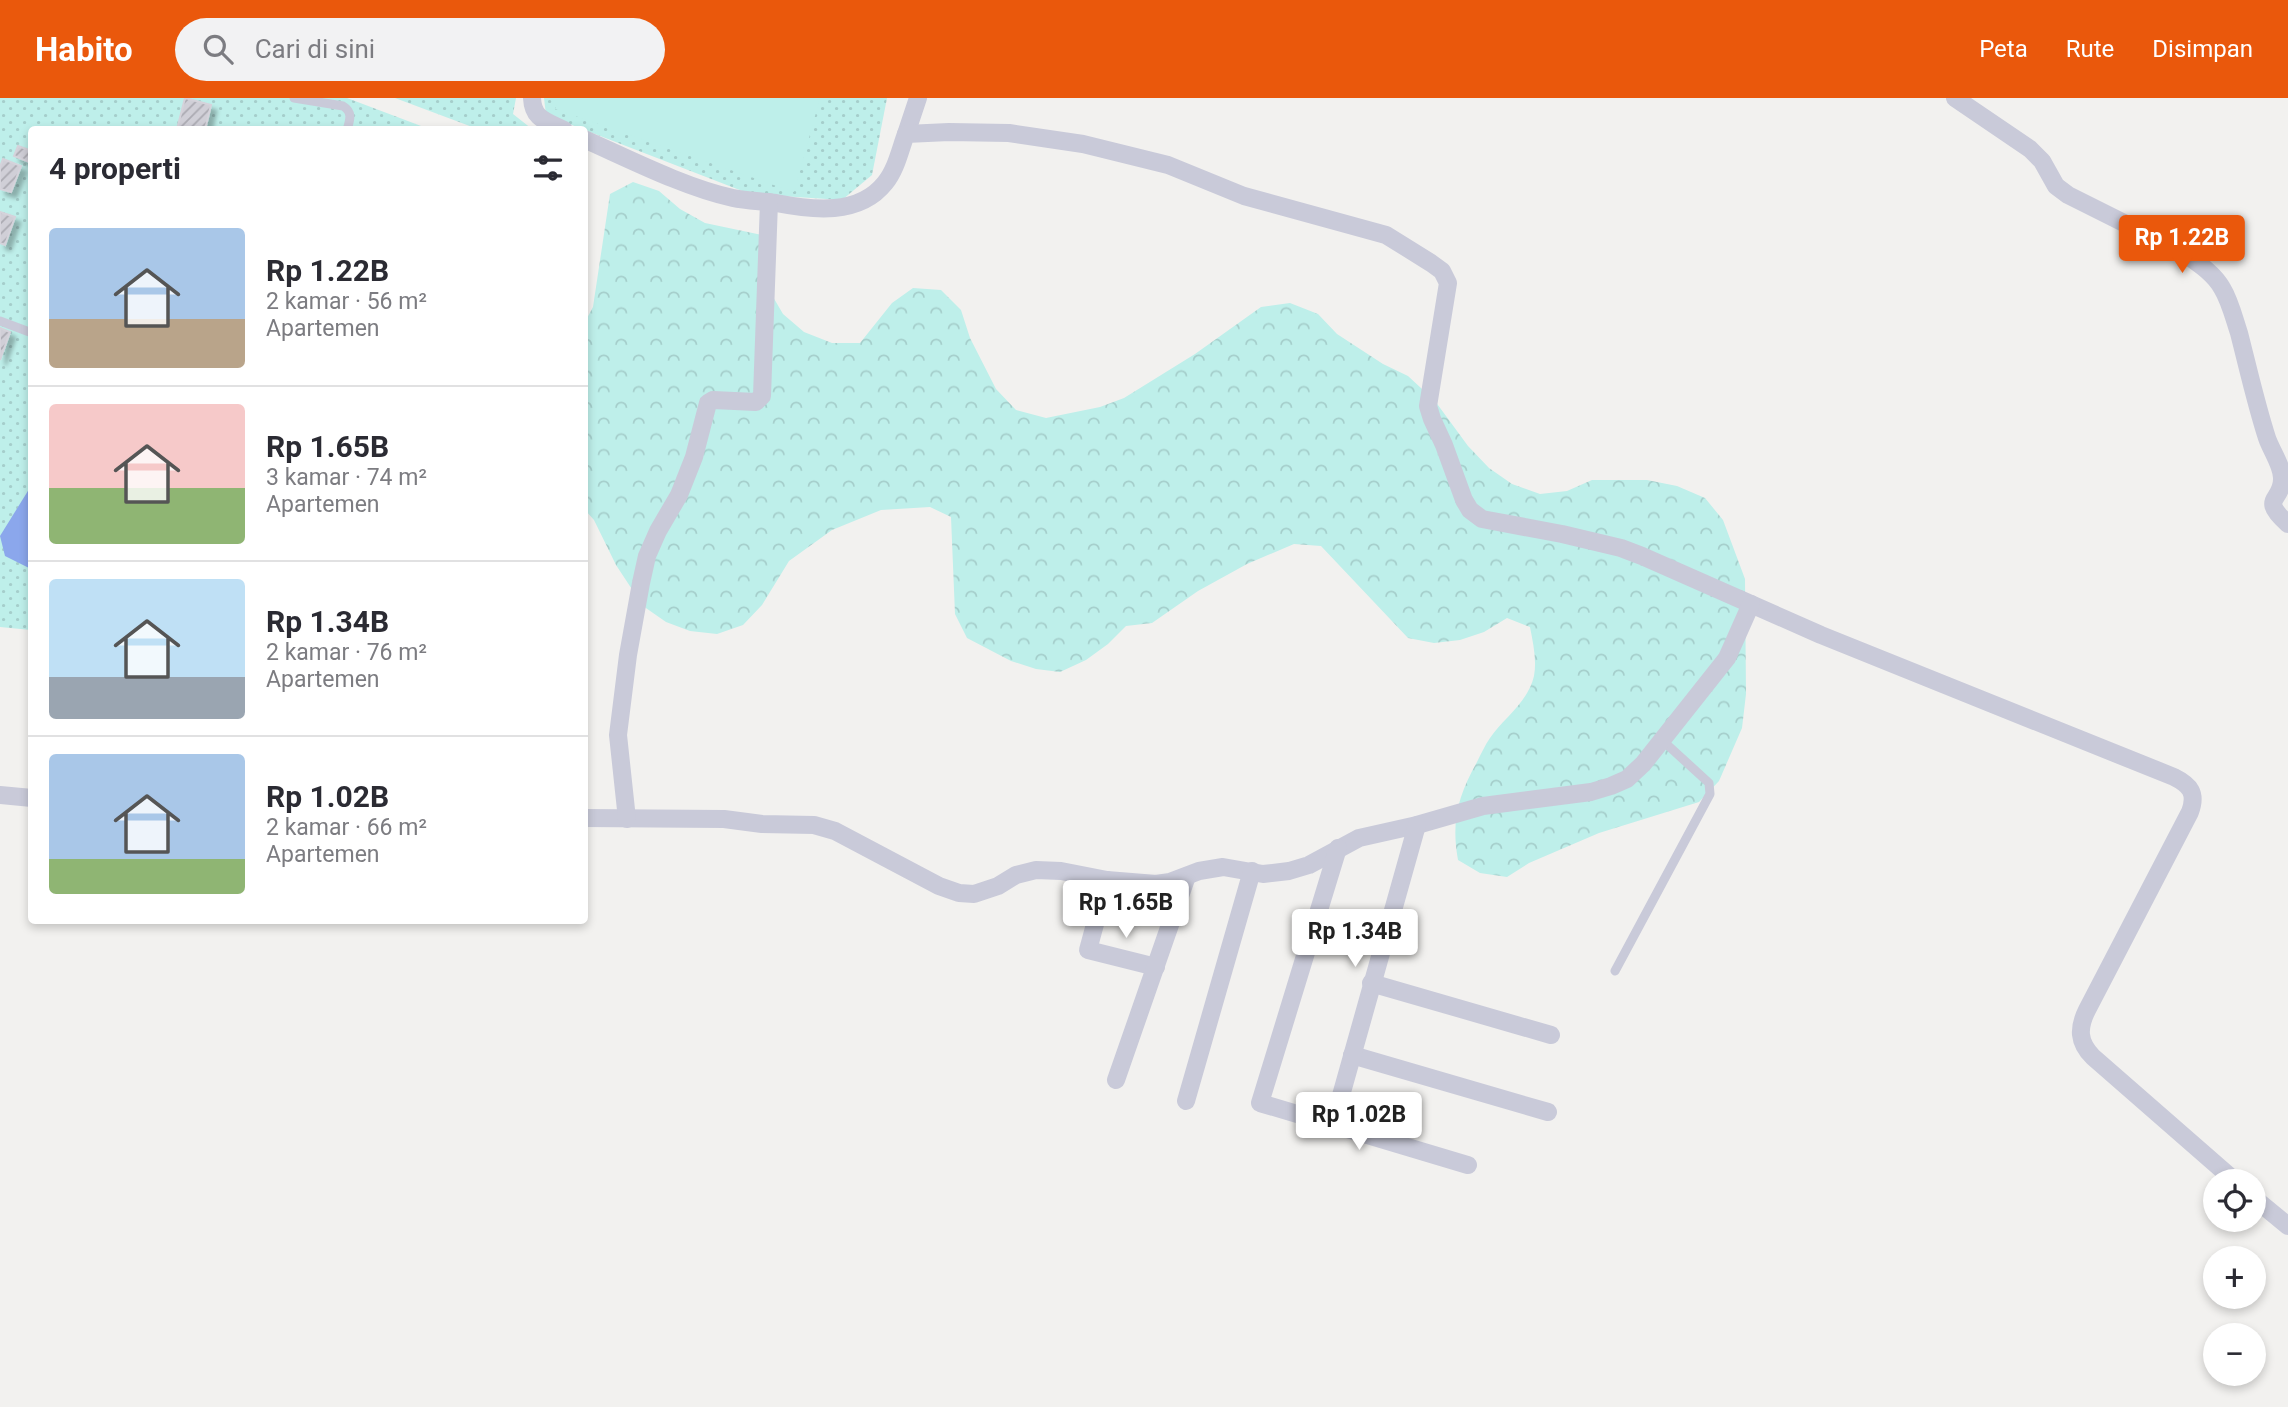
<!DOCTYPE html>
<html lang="id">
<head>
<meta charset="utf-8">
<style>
  body { margin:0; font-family:Roboto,sans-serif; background:#f2f2f3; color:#2b2b33; height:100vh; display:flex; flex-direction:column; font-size:26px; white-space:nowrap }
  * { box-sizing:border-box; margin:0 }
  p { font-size:23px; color:#7c7c81 }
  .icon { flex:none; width:38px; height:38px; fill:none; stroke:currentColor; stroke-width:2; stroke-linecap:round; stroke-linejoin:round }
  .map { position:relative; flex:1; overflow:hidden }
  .sheet { position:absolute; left:28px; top:28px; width:560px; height:798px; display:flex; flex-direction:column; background:#fff; border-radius:7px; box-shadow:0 4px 10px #0003 }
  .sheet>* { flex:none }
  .buttons { position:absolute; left:2203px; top:1071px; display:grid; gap:14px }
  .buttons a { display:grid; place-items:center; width:63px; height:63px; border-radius:50%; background:#fff; box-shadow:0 4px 10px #0003; font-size:35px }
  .price { position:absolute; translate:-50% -60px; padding:0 16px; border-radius:7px; background:#fff; color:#222; font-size:23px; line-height:46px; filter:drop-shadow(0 2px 4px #0008) }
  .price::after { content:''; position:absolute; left:50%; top:42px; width:21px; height:16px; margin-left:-10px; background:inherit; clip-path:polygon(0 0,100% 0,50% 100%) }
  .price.active { background:#ea580c; color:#fff }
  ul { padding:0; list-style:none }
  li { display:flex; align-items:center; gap:21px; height:175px; padding:0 21px }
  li+li { border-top:2px solid #e1e1e2 }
  li span { display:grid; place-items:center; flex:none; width:196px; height:140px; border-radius:7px; color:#555 }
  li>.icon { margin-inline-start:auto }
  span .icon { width:84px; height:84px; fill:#fffc; stroke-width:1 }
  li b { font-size:30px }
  h2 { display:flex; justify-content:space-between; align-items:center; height:84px; padding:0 21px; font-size:30px }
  header { display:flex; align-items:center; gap:42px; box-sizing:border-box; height:98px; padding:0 35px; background:#ea580c; color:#fff }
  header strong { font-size:33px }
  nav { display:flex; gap:38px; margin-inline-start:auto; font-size:24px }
  .search { width:490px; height:63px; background:#f2f2f3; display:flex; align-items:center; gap:18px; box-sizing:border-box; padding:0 24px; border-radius:38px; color:#7c7c81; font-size:26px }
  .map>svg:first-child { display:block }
  .grass { fill:url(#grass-dots) }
  .forest { fill:url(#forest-crowns) }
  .green { fill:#beefea }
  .water { fill:#8ba7ec }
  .building { fill:url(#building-hatch); stroke:#d5d3db; stroke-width:2; filter:url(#shadow) }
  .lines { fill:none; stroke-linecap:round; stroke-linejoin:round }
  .service { stroke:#c9cad9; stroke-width:9 }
  .minor { stroke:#c9cad9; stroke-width:18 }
</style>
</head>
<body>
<header>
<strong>Habito</strong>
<div class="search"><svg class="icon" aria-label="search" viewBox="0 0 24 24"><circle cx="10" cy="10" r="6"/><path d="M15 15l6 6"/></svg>Cari di sini</div>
<nav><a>Peta</a><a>Rute</a><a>Disimpan</a></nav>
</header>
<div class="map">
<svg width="2288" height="1309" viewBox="0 0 2288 1309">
  <defs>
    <pattern id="grass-dots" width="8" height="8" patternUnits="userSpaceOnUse" patternTransform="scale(1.75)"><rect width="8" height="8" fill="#beefea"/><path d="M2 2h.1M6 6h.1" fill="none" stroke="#a5cecb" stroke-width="1.8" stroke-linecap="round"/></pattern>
    <pattern id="forest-crowns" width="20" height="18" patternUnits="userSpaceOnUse" patternTransform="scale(1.75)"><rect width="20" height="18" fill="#beefea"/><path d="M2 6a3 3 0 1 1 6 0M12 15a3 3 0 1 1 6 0" fill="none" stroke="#a5cecb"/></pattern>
    <pattern id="building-hatch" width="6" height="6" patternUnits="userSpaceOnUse" patternTransform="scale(1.75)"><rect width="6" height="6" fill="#d0cfd7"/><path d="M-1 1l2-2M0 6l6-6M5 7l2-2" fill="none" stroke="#abaab2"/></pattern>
    <filter id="shadow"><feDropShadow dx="5.5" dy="5.5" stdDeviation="2" flood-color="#0004"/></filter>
  </defs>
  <rect width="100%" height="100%" fill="#f2f1ef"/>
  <g class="grass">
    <path d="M0 0H347L429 31 32 32 31 532 0 529Z"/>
    <path d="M395 0H516L513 16 532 31H475V30Z"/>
    <path d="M544 0H887L872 77 842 102 750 96 546 17Z"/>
  </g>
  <path class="forest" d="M633 84 659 93 680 111 705 125 762 137 769 192 783 216 804 234 832 245H860L892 205 913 190 941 192 961 212 970 240 996 291 1016 312 1046 320 1100 309 1124 300 1195 256 1261 209 1290 205 1318 216 1337 236 1383 266 1408 278 1435 303 1468 348 1489 370 1512 386 1540 396 1567 393 1592 382H1647L1677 388 1705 400 1723 422 1745 481 1746 596 1742 630 1719 683 1699 704 1599 735 1529 765 1507 779 1480 775 1458 762C1451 723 1458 698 1477 664 1481 656 1485 647 1490 640 1505 619 1528 604 1534 578 1537 562 1533 545 1530 529L1507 520 1484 534 1460 542 1434 545 1408 540 1321 448 1294 446 1247 466 1198 493 1152 525 1126 528 1108 546 1086 562 1060 574 1036 571 1011 563 967 540 955 516 951 419 930 409 881 412 832 432 789 463 762 507 743 527 717 536 690 533 666 524 643 508 616 467 594 422 585 412V224L593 209 610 96Z"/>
  <path class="green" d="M560 0H820L794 94 555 11Z"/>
  <path class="water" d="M31 388H32L31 471 5 458 0 438Z"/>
  <g class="building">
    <path d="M185 0 211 7 205 32 177 31Z"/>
    <path d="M18 48 32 53V65L14 58Z"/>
    <path d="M3 61 21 68 11 94 0 91V69Z"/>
    <path d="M0 114 15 119 5 147 0 145Z"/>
    <path d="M0 230 10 234 0 262Z"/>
  </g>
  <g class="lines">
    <g class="service">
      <path d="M294 0 343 8C353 14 350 22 347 32"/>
      <path d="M0 223 32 235"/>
      <path d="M1615 873 1710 696 1709 685 1662 642"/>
    </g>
    <g class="minor">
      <path d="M532 0C533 22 547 23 564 32"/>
      <path d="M1955 0 2030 51 2042 63 2056 88 2068 97 2182 154C2196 164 2213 174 2222 190 2230 203 2234 220 2239 235 2248 270 2256 306 2267 340 2271 352 2282 367 2282 380 2283 404 2258 399 2288 426"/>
      <path d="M906 36 918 0"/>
      <path d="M584 41C629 61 686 90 733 100 747 103 762 103 776 105 812 112 859 118 885 85 896 72 900 52 906 36L949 34 1009 35 1083 46 1168 67 1244 98 1386 137 1431 165 1442 173 1448 185 1428 308 1432 321 1444 347 1464 402 1470 412 1482 421 1562 436 1621 450 1642 458 1821 537 2174 679C2190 687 2197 695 2190 714L2087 912C2078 930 2078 944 2093 959L2235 1083"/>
      <path d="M0 697 32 700"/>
      <path d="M584 720 724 721 762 726 814 727 835 733 939 788 959 795 974 796 998 788 1016 777 1036 772 1061 773 1107 782 1156 786 1170 784 1199 773 1223 769 1263 776 1289 773 1309 767 1359 740 1417 727 1483 708 1591 694 1611 688 1627 681 1643 666 1727 560 1751 506"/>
      <path d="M627 721 618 637 628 557 641 485 647 458 658 433 679 397 694 359 708 305 713 302 756 304 762 298 769 104"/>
      <path d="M1338 750 1260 1005 1468 1067"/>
      <path d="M1107 782 1088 852 1156 869"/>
      <path d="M1371 885 1551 937"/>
      <path d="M1352 957 1548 1014"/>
      <path d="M1116 982 1187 778"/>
      <path d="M1186 1003 1252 773"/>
      <path d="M1333 1026 1417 727"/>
      <path d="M2254 1100 2288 1128"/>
    </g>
  </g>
</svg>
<div class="buttons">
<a><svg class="icon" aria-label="locate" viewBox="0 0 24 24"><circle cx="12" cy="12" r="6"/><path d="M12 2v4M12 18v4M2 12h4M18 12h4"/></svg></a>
<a>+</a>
<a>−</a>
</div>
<b class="price active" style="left:2182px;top:177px">Rp 1.22B</b>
<b class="price" style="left:1126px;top:842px">Rp 1.65B</b>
<b class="price" style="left:1355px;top:871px">Rp 1.34B</b>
<b class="price" style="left:1359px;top:1054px">Rp 1.02B</b>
<section class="sheet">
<h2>4 properti<svg class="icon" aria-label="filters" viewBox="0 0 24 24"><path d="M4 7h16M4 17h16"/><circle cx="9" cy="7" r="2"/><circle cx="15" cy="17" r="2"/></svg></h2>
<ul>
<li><span style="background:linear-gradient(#a9c7e8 65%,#b9a48a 0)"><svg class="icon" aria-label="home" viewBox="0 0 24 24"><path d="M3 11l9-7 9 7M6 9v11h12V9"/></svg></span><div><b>Rp 1.22B</b><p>2 kamar · 56 m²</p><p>Apartemen</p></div></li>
<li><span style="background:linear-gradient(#f6c9c9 60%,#8fb573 0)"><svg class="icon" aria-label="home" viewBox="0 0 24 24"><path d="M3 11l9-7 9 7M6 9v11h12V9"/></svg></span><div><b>Rp 1.65B</b><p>3 kamar · 74 m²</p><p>Apartemen</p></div></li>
<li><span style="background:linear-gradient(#bfe0f5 70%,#9aa5b1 0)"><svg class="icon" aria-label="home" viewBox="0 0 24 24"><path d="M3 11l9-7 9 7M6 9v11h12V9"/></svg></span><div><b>Rp 1.34B</b><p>2 kamar · 76 m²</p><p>Apartemen</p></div></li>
<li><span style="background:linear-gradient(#a9c7e8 75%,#8fb573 0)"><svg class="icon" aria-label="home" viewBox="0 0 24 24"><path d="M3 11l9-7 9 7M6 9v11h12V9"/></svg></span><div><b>Rp 1.02B</b><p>2 kamar · 66 m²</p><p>Apartemen</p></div></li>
</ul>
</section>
</div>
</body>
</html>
